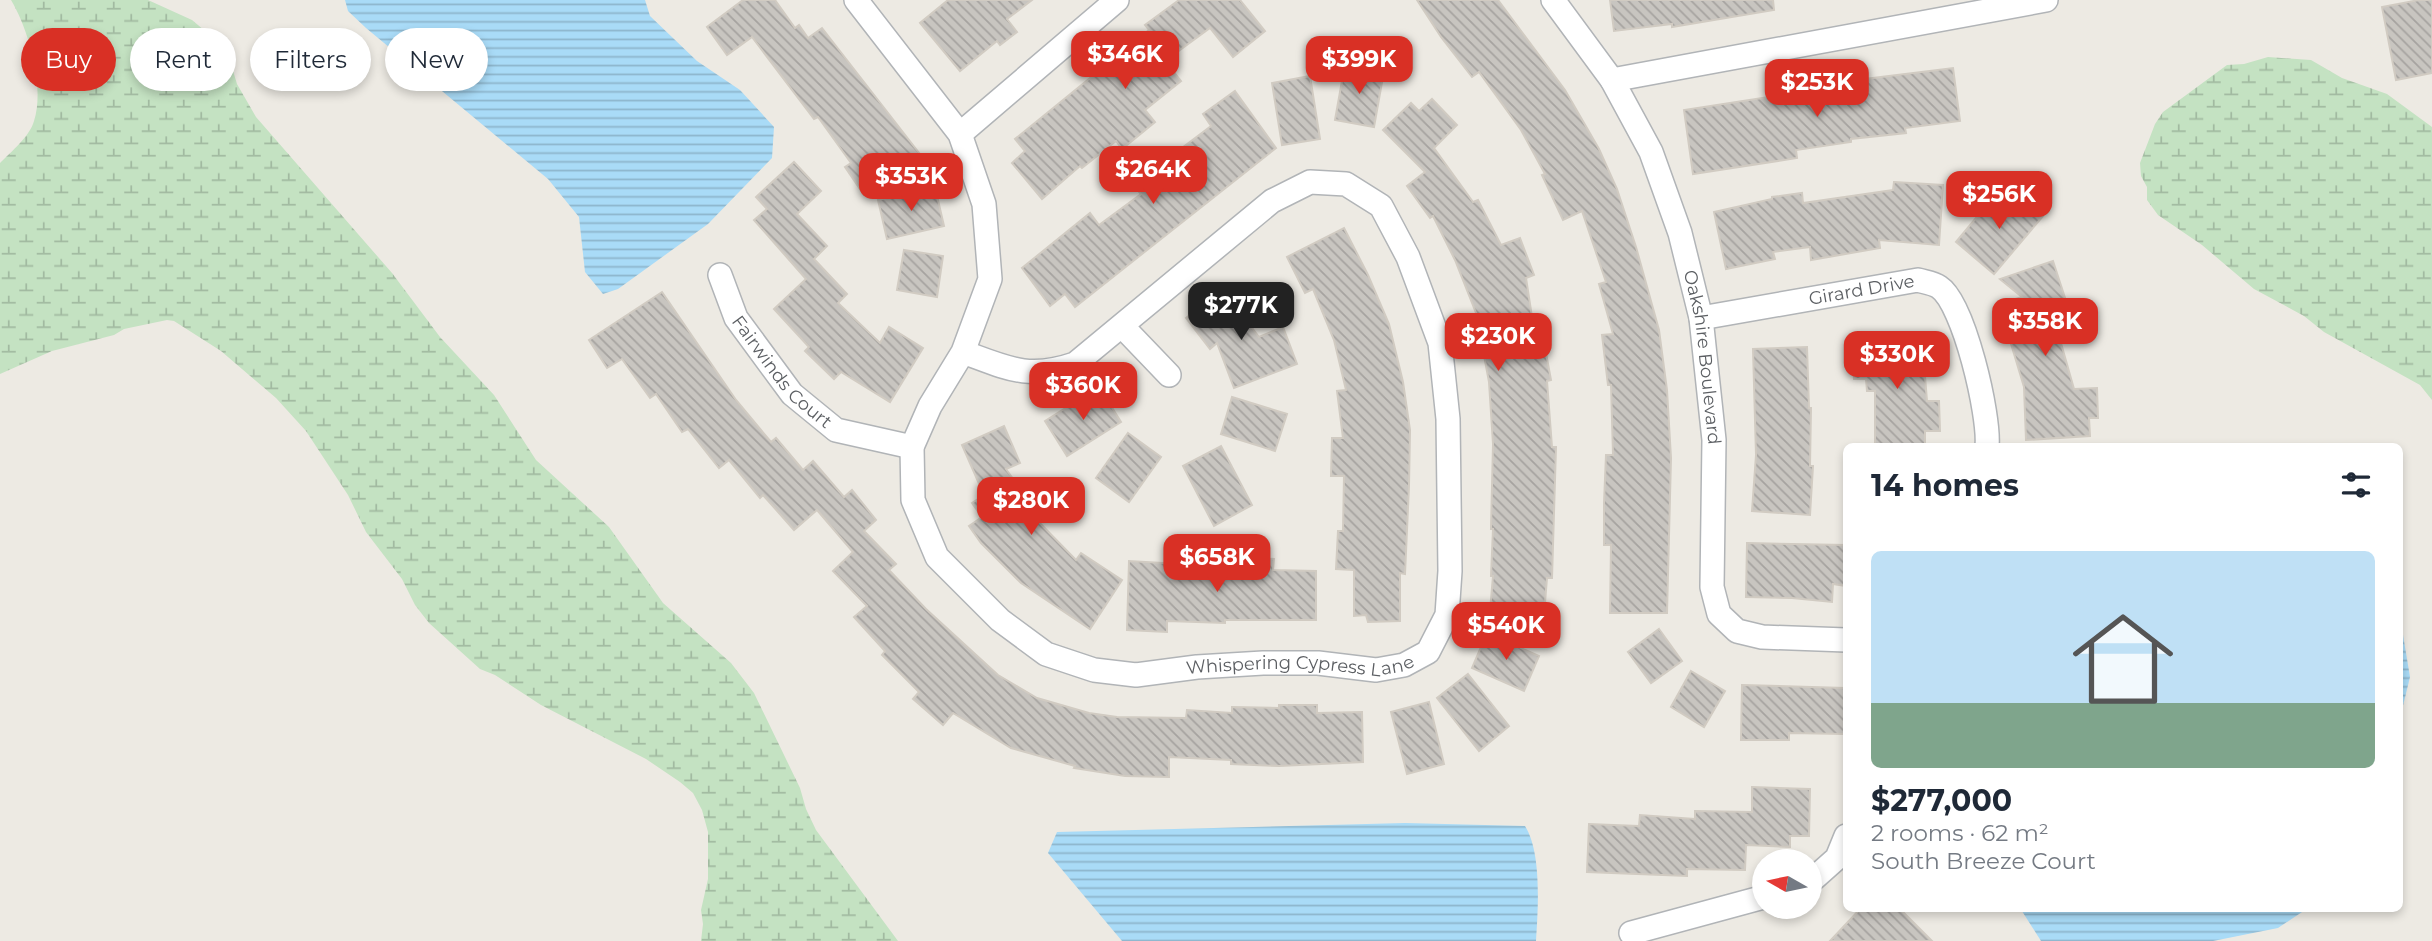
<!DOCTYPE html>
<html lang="en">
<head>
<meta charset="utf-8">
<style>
  body { margin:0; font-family:Montserrat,sans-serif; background:#f6f6f7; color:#1f2937; height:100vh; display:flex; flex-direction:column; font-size:26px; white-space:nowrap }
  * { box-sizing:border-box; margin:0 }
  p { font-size:23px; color:#747a83 }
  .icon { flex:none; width:38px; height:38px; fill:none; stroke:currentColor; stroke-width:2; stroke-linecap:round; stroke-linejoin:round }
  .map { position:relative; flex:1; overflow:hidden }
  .side { position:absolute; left:1843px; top:443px; width:560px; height:469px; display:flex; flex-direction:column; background:#fff; border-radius:10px; box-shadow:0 4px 10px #0003 }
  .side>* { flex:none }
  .guide { position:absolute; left:21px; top:28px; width:665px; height:63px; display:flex; gap:14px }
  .needle { width:46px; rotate:279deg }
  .tools { position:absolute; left:1752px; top:849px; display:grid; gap:14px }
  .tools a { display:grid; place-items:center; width:70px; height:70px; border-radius:50%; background:#fff; box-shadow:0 4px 10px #0003; font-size:35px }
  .price { position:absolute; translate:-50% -60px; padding:0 16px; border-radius:14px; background:#d93025; color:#fff; font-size:23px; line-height:46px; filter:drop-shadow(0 2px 4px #0008) }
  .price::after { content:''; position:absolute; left:50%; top:42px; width:21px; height:16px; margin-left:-10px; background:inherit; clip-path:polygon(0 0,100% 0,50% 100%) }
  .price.active { background:#222; color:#fff }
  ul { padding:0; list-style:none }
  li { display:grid; align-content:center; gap:14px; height:371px; padding:0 28px }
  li+li { border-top:2px solid #e0e1e3 }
  li span { display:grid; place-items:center; height:217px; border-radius:10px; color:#555 }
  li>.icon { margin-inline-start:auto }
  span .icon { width:126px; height:126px; fill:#fffc; stroke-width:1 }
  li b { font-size:30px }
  h2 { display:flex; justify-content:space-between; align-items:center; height:84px; padding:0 28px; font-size:30px }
  .chip { padding:0 24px; border-radius:32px; background:#fff; box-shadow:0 4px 10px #0003; font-size:24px; line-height:63px }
  .chip.active { background:#d93025; color:#fff }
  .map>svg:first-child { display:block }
  .wetland { fill:url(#wetland-marsh) }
  .water { fill:url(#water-rules) }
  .building { fill:url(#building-back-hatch); stroke:#d1cbc2; stroke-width:2 }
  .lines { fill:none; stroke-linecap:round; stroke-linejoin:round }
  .street-casing { stroke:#b1b4b7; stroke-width:26 }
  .street { stroke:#fff; stroke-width:23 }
  .labels { text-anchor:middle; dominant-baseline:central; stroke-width:5; stroke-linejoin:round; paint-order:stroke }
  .street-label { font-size:18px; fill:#5c5f63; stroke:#fff }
</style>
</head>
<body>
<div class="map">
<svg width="2432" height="941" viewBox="0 0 2432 941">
  <defs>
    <pattern id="wetland-marsh" width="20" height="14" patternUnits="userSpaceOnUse" patternTransform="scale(1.75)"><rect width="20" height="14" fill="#c4e2c2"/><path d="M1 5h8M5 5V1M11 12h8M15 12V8" fill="none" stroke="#a2baa1"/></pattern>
    <pattern id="water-rules" width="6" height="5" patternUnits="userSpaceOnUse" patternTransform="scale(1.75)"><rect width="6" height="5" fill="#a9dbf7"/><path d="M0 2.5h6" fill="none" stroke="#8db5cc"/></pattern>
    <pattern id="building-back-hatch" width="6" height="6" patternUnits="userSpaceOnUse" patternTransform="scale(1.75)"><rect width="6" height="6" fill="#c8c5c0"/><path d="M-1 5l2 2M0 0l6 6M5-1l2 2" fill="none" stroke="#a6a3a0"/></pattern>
  </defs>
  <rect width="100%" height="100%" fill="#edeae3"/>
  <g class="wetland">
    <path d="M11 0H148L192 20 217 41 231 64 237 84 256 117 392 273 440 337 494 395 536 460 609 527 663 603 731 663 754 693 800 788 806 809 816 830 898 941H701L703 924 701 910 708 879V832L702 810 693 793 680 782 646 759 541 705 495 675 480 669 429 623 415 605 402 579 366 532 348 495 306 431 276 398 221 351 174 321 167 320 124 329 114 335 52 351 0 374V163C11 152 30 136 34 121 45 87 29 30 11 0Z"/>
    <path d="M2268 57 2311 60 2342 78 2387 94 2432 127V400L2420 385 2324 332 2304 316 2254 289 2202 245 2158 215 2147 200V187L2141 176 2140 163 2155 124 2163 112 2227 65 2244 64Z"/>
  </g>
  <g class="water">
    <path d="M345 0H645L650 16 697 61 740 90 774 127 772 158 708 224 618 289 603 294 585 272 579 217 548 179 366 28 348 11Z"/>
    <path d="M2399 611 2410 677 2399 722Z"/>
    <path d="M1405 823 1525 826C1542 853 1538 909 1536 941H1122L1048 853 1057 832Z"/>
    <path d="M2020 908H2308L2278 928 2213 941H2041Z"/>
  </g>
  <g class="building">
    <path d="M743 0H775L795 28 799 25 808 38 822 28 923 158 871 195H864L845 167 851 163 818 117 814 119 752 37 727 55 707 27Z"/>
    <path d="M948 0H1032L1007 19 1017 32 1000 45 997 41 960 71 920 23Z"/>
    <path d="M1179 0H1240L1265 31 1233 57 1210 28 1165 61 1181 81 1145 110 1155 122 1122 149 1116 141 1082 168 1080 166 1042 199 1012 163 1025 151 1015 139 1149 30 1145 25Z"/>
    <path d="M1417 0H1498L1565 90 1599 149 1617 189 1636 247 1659 330 1667 390 1671 458 1667 613H1610L1611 545H1604V503L1606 455H1613L1611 385H1608L1602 335 1613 334 1599 284 1606 282 1582 211 1563 220 1542 175 1545 174 1521 130 1479 72 1472 77 1441 37Z"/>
    <path d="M1610 0H1773L1774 10 1672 27V24L1614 31Z"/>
    <path d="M2419 0H2432V73L2396 80 2382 7Z"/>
    <path d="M1345 64 1384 71 1374 127 1335 120Z"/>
    <path d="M1953 68 1960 121 1905 128 1906 133 1851 139V142L1796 150 1797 158 1693 174 1684 110 1794 93V91L1849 83V81Z"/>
    <path d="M1310 76 1320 139 1282 145 1272 83Z"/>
    <path d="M1235 91 1276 148 1075 307 1065 294 1050 306 1022 268 1090 213 1099 225 1141 194 1133 185 1211 126 1203 114Z"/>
    <path d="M1432 99 1457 125 1434 148 1473 202 1478 200 1501 245 1520 238 1534 275 1526 278 1536 343 1544 342 1551 380 1547 381 1552 447H1556L1552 578H1547L1543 628 1489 623 1493 576H1491L1493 529H1491L1493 444 1489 382 1476 313 1455 260 1433 216 1430 218 1407 186 1425 172 1383 130 1411 103 1419 111Z"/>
    <path d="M794 162 821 191 797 214 827 246 814 259 847 294 838 303 880 343 889 327 923 348 890 402 841 372 834 379 805 351 809 347 774 309 806 279 754 220 767 209 756 197Z"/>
    <path d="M1894 182 1943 185 1939 245 1879 240 1880 248 1811 260 1810 247 1773 252 1775 259 1726 269 1714 212 1772 199V197L1802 193 1803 203 1893 190Z"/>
    <path d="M935 187 944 226 887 239 878 200Z"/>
    <path d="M1996 194 2009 205 2018 194 2043 216 1994 274 1956 242Z"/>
    <path d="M1344 228 1368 275 1389 324 1403 382 1410 430 1409 486 1405 574 1400 573V621L1368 622 1366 615 1354 616V570L1336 569 1338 531H1343L1344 476H1331L1332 438H1343L1337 391 1346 390 1334 340 1313 289 1305 293 1287 257Z"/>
    <path d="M904 250 943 256 937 297 897 290Z"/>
    <path d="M2053 261 2069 310 2053 315 2074 389 2097 388 2098 418H2089L2090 436 2026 440 2024 387 1999 304 2022 297 2000 279Z"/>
    <path d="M1223 290 1259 337 1283 327 1297 364 1234 388 1217 343 1210 349 1186 318Z"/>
    <path d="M662 292 736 400 771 442 776 438 803 470 813 461 844 497 852 490 876 520 864 531 896 564 889 570 926 609 998 675 1037 698 1089 713 1117 717 1186 718 1187 710 1232 713V707L1279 708V705H1317V713L1362 712 1363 762 1279 766 1231 764V760L1169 757V777L1125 776 1074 768 1075 766 1011 748 953 713 943 725 913 699 919 692 882 655 885 651 854 617 867 606 833 571 853 552 817 510 794 530 763 495 760 498 729 460 719 468 688 429 682 432 656 394 650 398 622 359 607 368 589 340Z"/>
    <path d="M1922 339 1927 401H1939L1940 431H1925V446H1875V391H1867L1866 379H1854L1851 345Z"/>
    <path d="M1807 347 1809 408H1811L1810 466H1813L1810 515 1752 511 1756 455 1753 349Z"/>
    <path d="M1099 387 1121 422 1067 456 1045 421Z"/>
    <path d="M1232 397 1287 414 1275 451 1221 434Z"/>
    <path d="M1004 426 1020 463 1006 469 1033 507 1028 511 1076 560 1081 553 1122 580 1090 629 1021 583 981 543 969 526 982 517 972 503 984 495 962 445Z"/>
    <path d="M1128 433 1161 457 1129 502 1096 478Z"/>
    <path d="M1221 446 1252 505 1214 526 1183 466Z"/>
    <path d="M1747 543 1846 545V586L1833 584 1832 602 1792 598 1746 597Z"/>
    <path d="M1235 557 1274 559 1273 570 1316 571V620H1225V623L1167 621V632L1127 630 1129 561 1234 567Z"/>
    <path d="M1659 629 1682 661 1651 683 1628 652Z"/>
    <path d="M1487 633 1539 656 1524 691 1472 668Z"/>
    <path d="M1691 671 1725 691 1704 727 1671 707Z"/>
    <path d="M1468 674 1509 726 1479 751 1437 698Z"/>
    <path d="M1742 685 1845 688 1844 734 1789 733V740H1741Z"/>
    <path d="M1429 702 1444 764 1407 774 1391 712Z"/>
    <path d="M1752 787 1810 789 1809 836H1790V847L1746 845 1745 870 1687 869V876L1587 872 1589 824 1639 826 1640 815 1695 819V811L1752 812Z"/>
    <path d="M1861 908H1899L1932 941H1830Z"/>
  </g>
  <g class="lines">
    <defs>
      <g id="street">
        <path id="s1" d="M856 0 960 134 984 204 990 279 963 352 930 406 912 447 913 500 937 557 1000 620 1046 654 1094 670 1136 675 1197 667 1263 663H1318L1376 670 1404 665 1428 652 1447 615 1450 571 1448 419 1440 343 1408 257 1381 206 1346 184 1310 182 1272 201 1075 364C1028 380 1007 368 963 352"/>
        <path id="s2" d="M1553 0 1612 80 1651 152 1680 233 1701 318 1714 440 1712 587 1719 614 1737 631 1762 637 1846 640"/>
        <path d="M1612 80 2046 0"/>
        <path d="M960 134 1117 0"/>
        <path id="s3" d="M720 275 736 318 792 394 836 430 912 447"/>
        <path id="s4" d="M1701 318 1918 280C1924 282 1933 283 1939 287 1964 303 1990 416 1987 446"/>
        <path d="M1122 326 1169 375"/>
        <path d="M1810 882 1837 858 1846 836"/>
        <path d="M1631 933 1764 897"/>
      </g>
    </defs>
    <use href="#street" class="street-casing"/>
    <use href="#street" class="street"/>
  </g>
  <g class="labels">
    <g class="street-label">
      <text stroke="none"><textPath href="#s4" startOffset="163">Girard Drive</textPath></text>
      <text stroke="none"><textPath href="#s2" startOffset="394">Oakshire Boulevard</textPath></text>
      <text stroke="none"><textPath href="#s3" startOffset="117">Fairwinds Court</textPath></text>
      <text stroke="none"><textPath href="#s1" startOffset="1024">Whispering Cypress Lane</textPath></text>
    </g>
  </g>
</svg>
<div class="tools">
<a><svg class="needle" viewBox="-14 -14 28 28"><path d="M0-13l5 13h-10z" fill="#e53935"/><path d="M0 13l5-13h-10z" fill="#747a83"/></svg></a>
</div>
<b class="price" style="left:1125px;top:91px">$346K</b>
<b class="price" style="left:1359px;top:96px">$399K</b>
<b class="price" style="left:1817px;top:119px">$253K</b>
<b class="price" style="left:1153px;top:206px">$264K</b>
<b class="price" style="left:911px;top:213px">$353K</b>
<b class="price" style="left:1999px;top:231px">$256K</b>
<b class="price active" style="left:1241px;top:342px">$277K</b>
<b class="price" style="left:2045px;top:358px">$358K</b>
<b class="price" style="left:1498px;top:373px">$230K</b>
<b class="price" style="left:1897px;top:391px">$330K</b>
<b class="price" style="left:1083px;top:422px">$360K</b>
<b class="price" style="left:1031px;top:537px">$280K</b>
<b class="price" style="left:1217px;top:594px">$658K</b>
<b class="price" style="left:1506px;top:662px">$540K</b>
<div class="guide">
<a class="chip active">Buy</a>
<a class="chip">Rent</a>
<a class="chip">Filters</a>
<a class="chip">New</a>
</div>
<section class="side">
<h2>14 homes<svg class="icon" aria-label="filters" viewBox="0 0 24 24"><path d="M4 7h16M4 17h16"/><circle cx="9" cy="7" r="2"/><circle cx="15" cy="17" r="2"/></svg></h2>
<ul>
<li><span style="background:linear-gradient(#bfe0f5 70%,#7fa58c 0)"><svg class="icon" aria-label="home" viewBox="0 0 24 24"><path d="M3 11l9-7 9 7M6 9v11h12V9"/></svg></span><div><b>$277,000</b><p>2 rooms · 62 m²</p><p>South Breeze Court</p></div></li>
</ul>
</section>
</div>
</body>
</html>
